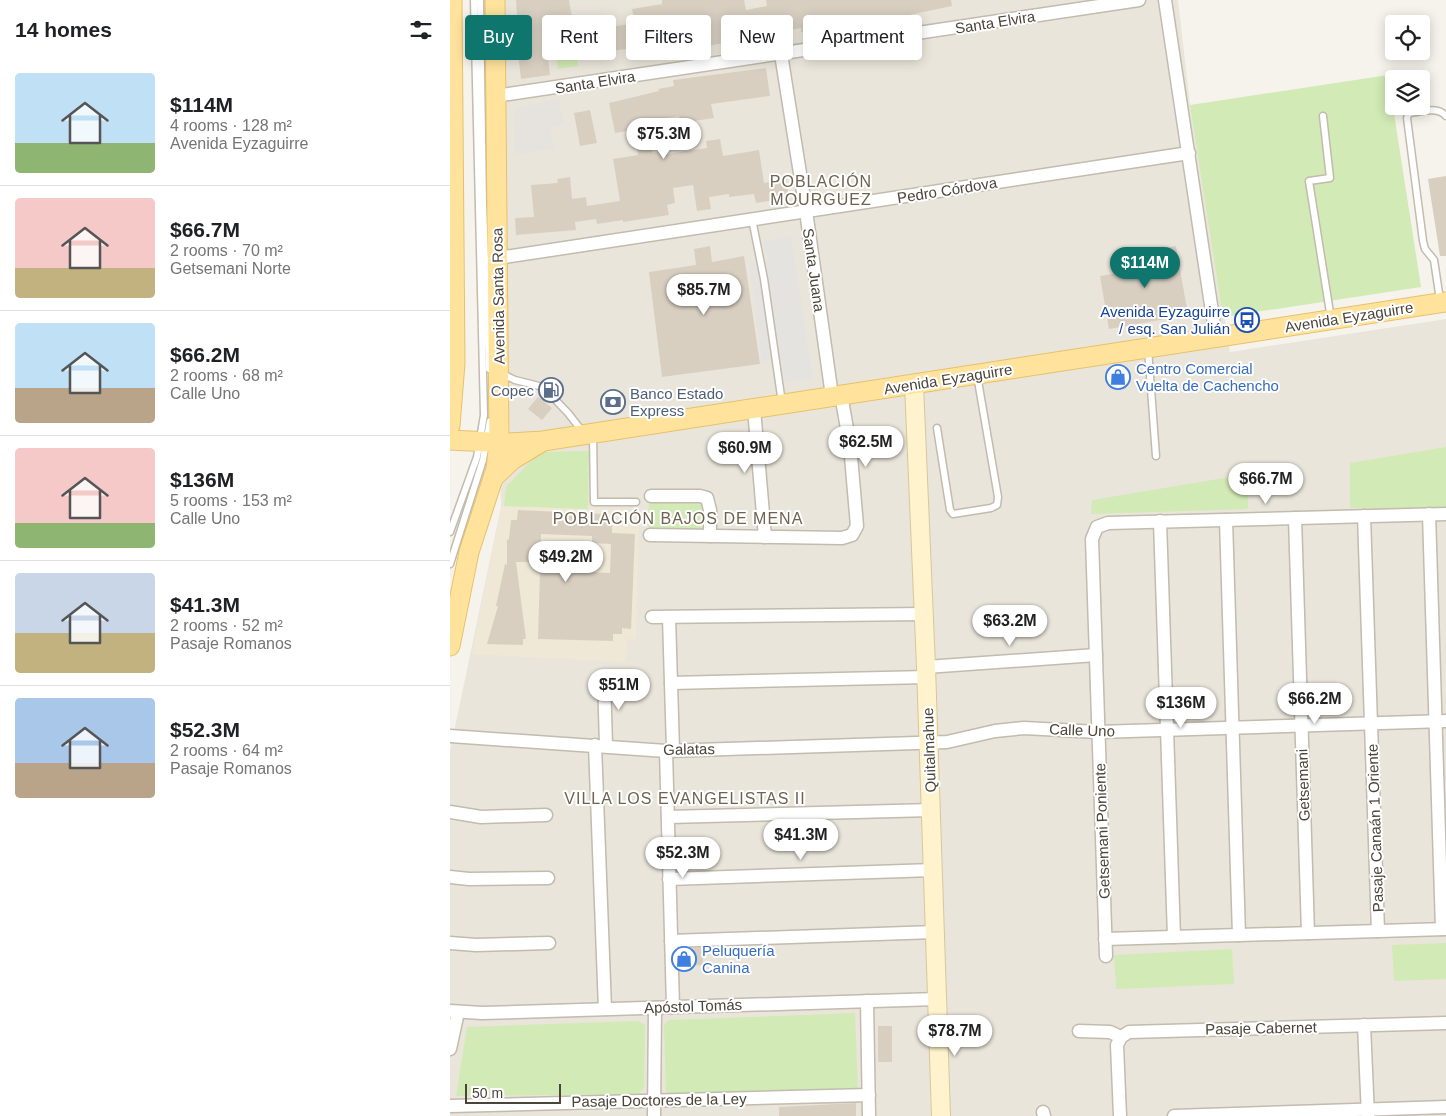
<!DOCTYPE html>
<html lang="en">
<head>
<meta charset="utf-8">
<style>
  body { margin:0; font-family:Arial,sans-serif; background:#f6f6f6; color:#202124; height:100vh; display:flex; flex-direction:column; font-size:19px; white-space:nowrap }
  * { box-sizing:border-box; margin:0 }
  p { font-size:16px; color:#757577 }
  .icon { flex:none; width:28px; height:28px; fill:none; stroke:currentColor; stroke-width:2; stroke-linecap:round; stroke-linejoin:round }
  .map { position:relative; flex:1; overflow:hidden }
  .sheet { display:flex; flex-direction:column; background:#fff; width:450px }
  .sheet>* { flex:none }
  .guide { position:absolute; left:15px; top:15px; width:475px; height:45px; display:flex; gap:10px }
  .tools { position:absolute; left:935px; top:15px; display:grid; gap:10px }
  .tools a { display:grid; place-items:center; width:45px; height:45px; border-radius:5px; background:#fff; box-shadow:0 2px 12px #0003; font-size:25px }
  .scale { position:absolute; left:15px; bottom:12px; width:96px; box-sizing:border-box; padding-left:5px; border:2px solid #4b4439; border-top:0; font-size:14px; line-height:18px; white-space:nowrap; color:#4b4439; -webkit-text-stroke:4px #fff; paint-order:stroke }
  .price { position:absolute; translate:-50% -42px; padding:0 11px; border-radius:18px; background:#fff; color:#222; font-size:16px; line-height:32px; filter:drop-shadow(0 1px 2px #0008) }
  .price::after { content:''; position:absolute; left:50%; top:30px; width:15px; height:11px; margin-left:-8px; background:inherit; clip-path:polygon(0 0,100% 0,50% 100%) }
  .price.on { background:#0f766e; color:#fff }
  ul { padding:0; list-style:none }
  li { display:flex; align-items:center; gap:15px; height:125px; padding:0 15px }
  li+li { border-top:1px solid #e0e0e0 }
  li span { display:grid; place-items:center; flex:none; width:140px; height:100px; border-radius:5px; color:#555 }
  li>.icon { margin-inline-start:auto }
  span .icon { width:60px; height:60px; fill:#fffc; stroke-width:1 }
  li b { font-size:21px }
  h2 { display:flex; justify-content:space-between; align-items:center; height:60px; padding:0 15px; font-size:21px }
  .chip { padding:0 18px; border-radius:5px; background:#fff; box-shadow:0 2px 12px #0003; font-size:18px; line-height:45px }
  .chip.on { background:#0f766e; color:#fff }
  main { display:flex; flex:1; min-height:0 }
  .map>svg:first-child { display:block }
  .residential { fill:#eae5da }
  .industrial { fill:#e6e2dd }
  .education { fill:#efe8d6 }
  .green { fill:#d2eab5 }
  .parking { fill:#e5e3e0 }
  .building { fill:#d8cfc1 }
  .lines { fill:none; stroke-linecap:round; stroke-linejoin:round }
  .lane-casing { stroke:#c2bbae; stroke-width:9 }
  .street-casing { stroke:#c2bbae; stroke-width:15 }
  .secondary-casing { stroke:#d6c79b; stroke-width:20 }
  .primary-casing { stroke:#e6c16a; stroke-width:21 }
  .lane { stroke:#fff; stroke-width:6 }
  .street { stroke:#fff; stroke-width:12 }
  .secondary { stroke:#fff3cd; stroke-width:18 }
  .primary { stroke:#ffe39c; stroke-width:19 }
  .labels { text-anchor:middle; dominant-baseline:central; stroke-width:4; stroke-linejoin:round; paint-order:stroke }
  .street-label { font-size:15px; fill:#4b4439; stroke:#fff }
  .transit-label { font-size:15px; fill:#164399; stroke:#fff; text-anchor:end }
  .shop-label { font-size:15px; fill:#366cbe; stroke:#fff; text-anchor:start }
  .service-label { font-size:15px; fill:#4e5e75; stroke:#fff; text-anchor:end }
  .neighbourhood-label { font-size:16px; letter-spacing:1px; fill:#6e6250; stroke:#fff }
</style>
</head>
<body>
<main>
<section class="sheet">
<h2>14 homes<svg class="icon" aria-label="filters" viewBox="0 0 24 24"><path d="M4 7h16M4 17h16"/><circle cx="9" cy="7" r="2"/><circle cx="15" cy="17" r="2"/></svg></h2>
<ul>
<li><span style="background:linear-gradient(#bfe0f5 70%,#8fb573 0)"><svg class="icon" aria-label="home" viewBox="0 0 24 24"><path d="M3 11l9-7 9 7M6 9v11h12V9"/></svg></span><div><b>$114M</b><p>4 rooms · 128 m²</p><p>Avenida Eyzaguirre</p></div></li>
<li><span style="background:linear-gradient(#f6c9c9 70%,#c2b280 0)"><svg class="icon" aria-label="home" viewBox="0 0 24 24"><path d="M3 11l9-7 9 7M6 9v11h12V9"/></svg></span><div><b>$66.7M</b><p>2 rooms · 70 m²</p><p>Getsemani Norte</p></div></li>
<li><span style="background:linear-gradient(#bfe0f5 65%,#b9a48a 0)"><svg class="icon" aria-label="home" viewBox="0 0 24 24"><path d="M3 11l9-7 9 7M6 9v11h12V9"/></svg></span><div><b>$66.2M</b><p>2 rooms · 68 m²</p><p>Calle Uno</p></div></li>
<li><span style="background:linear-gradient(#f6c9c9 75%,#8fb573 0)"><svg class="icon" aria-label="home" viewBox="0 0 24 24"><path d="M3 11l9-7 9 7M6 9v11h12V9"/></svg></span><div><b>$136M</b><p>5 rooms · 153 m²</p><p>Calle Uno</p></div></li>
<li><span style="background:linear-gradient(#c9d6e8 60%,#c2b280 0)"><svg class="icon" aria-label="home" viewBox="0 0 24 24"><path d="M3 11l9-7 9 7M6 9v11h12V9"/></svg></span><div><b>$41.3M</b><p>2 rooms · 52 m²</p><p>Pasaje Romanos</p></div></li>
<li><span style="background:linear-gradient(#a9c7e8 65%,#b9a48a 0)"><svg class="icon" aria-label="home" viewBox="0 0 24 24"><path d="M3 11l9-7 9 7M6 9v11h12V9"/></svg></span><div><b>$52.3M</b><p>2 rooms · 64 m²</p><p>Pasaje Romanos</p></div></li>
</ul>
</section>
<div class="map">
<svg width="996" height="1116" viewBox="0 0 996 1116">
  <rect width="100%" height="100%" fill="#f6f3ec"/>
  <path class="residential" d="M26 0H728L740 105 780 352 996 319V1116H0V751L51 507 48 369 26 41Z"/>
  <path class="industrial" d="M108 99 115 125 100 128 104 149 65 154 64 108Z"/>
  <path class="education" d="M54 506 189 510 186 639H178L175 662 22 654 51 507Z"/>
  <g class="green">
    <path d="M124 37 128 66 108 69 104 40Z"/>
    <path d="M938 75 971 287 773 317 740 105Z"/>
    <path d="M996 447V509L900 508V463Z"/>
    <path d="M139 451 138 509 54 506 56 487 89 452Z"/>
    <path d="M798 474V509L641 514 642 500Z"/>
    <path d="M199 502 252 504 251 531 198 529Z"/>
    <path d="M996 943V979L944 981 942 945Z"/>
    <path d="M782 949 784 984 666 989 664 955Z"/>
    <path d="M405 1013 408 1089 224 1096 216 1092 214 1025 219 1020Z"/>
    <path d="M188 1021 195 1025 194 1088 188 1094 6 1096 17 1027Z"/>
  </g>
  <path class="parking" d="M341 236 363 378 324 384 321 363 312 364 299 262 318 260 313 241Z"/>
  <g class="building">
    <path d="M66 0H119L125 35 96 39 100 75 71 79 67 44H69Z"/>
    <path d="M212 0H294L296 10 317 6 316 0H501L502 6 435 20 434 16 389 26 388 23 362 27 363 30 351 32V28L232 51 231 46 218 47V45L158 51 155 28 185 23 182 9 212 4Z"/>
    <path d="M148 43 150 57 130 60 128 46Z"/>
    <path d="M316 68 320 96 261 104 264 118 231 123 229 116 197 121 203 153 216 151 217 154 257 148 256 141 270 139 273 156 309 150 314 183 336 179 339 198 306 203 304 194 279 197V194L259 197 261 209 247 211 243 185 223 188 225 203 217 205 219 215 173 222V220L147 224 146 219 125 222 126 230 66 235 65 218 84 217 81 185 108 183 107 179 120 177 122 199 136 197 137 206 170 201 163 159 188 155 184 130 165 133 159 103 209 91 208 89 224 86 223 80Z"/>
    <path d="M140 110 147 143 130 146 124 113Z"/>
    <path d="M996 176V256H990L978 179Z"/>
    <path d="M260 246 262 262 294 256 310 364 212 377 199 272 246 265 244 249Z"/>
    <path d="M726 246 738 315 659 329 650 276 674 272 671 256Z"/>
    <path d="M88 397 102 408 92 420 78 409Z"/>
    <path d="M68 510 153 514 162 524V533L185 534 181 629 172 628V634H163V641L88 639 90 570 160 573 161 544 142 543V536L91 534V562H66L76 639H73V645L37 644 48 606H46L55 564 57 565V540L59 539 61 520H67Z"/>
    <path d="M252 948 253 965 231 966 230 949Z"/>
    <rect x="428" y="1026" width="14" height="36"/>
    <path d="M406 1103V1116H329V1107Z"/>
  </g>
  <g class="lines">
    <defs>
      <g id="lane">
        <path d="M30 0 33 204 39 369"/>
        <path d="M873 116 880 178 859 181 881 319"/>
        <path d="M302 219 314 279 332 403"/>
        <path d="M990 300 984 260 975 249 973 241 957 118 959 113C971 112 987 106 996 116"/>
        <path d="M698 349 706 456"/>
        <path d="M50 373 65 380 93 387 118 413 132 431"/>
        <path d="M487 428 500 510 503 514 541 508 547 505 548 497 527 375"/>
        <path d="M143 435 144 502H186"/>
        <path d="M0 532 27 457 34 415 24 0"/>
        <path d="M0 564 33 460 40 421"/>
      </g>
      <g id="street">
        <path d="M715 0 766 338"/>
        <path d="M331 54 356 211 382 396"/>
        <path d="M45 96 689 0"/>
        <path d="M48 258 739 153"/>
        <path d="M304 409 315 537"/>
        <path d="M201 496H250L257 498 260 510V536"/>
        <path d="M979 514 992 929"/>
        <path d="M914 516 928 931"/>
        <path d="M845 518 858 933"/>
        <path d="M776 520 789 935"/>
        <path d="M710 521 724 937"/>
        <path d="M200 535 392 538 402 535 407 526 400 445 391 395"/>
        <path d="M202 617 474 614"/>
        <path d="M219 617 223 750"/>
        <path d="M476 667 646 655"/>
        <path d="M154 677 156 746"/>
        <path d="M221 683 477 677"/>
        <path d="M0 736 216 751 497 742 545 731 574 728 648 732 996 721"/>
        <path d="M145 745 155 1009"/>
        <path d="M216 751 223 1007"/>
        <path d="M0 812 31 817 96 815"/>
        <path d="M218 817 481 810"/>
        <path d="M0 877 19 879 98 878"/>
        <path d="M219 879 483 870"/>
        <path d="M655 939 996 929"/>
        <path d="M221 941 485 932"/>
        <path d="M0 943 26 945 99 943"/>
        <path d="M656 956 642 539 647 527 658 523 996 514"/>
        <path d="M417 1001 419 1116"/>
        <path d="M0 1011 32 1013 487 999"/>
        <path d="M914 1025 918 1116"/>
        <path d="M629 1031 660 1032 671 1037"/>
        <path d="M0 1049 8 1012"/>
        <path d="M0 1106 419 1095"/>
        <path d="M593 1112 594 1116"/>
        <path d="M204 1116 205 1008"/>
        <path d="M670 1116 667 1045 671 1037 679 1032 996 1023"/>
        <path d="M724 1116 996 1107"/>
      </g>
      <path id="secondary" d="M464 384 476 667 491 1116"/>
      <g id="primary">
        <path d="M0 426 5 363 2 0"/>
        <path d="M0 440 59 443 93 441 996 302"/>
        <path d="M43 478 62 460 90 443"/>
        <path d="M0 646 19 552 46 469 49 443 45 0"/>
      </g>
    </defs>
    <use href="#lane" class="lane-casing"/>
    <use href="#street" class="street-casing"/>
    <use href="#secondary" class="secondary-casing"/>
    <use href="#primary" class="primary-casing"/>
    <use href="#lane" class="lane"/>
    <use href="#street" class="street"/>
    <use href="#secondary" class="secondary"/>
    <use href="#primary" class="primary"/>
  </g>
  <defs>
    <symbol id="bus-ring" viewBox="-11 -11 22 22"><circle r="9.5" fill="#fff" stroke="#1a4fb4" stroke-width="1.5"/><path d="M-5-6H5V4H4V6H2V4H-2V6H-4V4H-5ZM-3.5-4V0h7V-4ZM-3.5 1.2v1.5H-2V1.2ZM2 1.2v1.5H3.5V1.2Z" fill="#1a4fb4"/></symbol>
    <symbol id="shop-ring" viewBox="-11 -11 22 22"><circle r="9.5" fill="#fff" stroke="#3f7fe0" stroke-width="1.5"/><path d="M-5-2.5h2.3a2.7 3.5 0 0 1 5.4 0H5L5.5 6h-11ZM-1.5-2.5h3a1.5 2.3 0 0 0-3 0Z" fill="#3f7fe0"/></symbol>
    <symbol id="fuel-ring" viewBox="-11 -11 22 22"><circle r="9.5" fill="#fff" stroke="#5c6f8a" stroke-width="1.5"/><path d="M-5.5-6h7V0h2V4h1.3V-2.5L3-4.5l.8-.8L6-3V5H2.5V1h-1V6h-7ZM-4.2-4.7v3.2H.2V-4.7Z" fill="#5c6f8a"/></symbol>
    <symbol id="bank-ring" viewBox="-11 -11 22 22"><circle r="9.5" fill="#fff" stroke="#5c6f8a" stroke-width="1.5"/><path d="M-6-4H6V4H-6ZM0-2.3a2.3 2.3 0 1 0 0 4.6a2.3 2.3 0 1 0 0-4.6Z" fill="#5c6f8a"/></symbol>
  </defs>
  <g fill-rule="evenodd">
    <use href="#bus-ring" x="783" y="306" width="28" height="28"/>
    <use href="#shop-ring" x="654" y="363" width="28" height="28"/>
    <use href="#fuel-ring" x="87" y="376" width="28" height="28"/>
    <use href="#bank-ring" x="149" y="388" width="28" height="28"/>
    <use href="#shop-ring" x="220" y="945" width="28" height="28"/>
  </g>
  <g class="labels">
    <g class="street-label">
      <text transform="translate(545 22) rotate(-9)">Santa Elvira</text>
      <text transform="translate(145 82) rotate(-9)">Santa Elvira</text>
      <text transform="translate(497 190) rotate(-9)">Pedro Córdova</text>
      <text transform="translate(364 270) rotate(82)">Santa Juana</text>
      <text transform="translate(48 296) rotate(-91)">Avenida Santa Rosa</text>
      <text transform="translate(899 317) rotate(-9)">Avenida Eyzaguirre</text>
      <text transform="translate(498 379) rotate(-9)">Avenida Eyzaguirre</text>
      <text transform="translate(632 730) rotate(2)">Calle Uno</text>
      <text transform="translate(239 749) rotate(-1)">Galatas</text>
      <text transform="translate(479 750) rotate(-92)">Quitalmahue</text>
      <text transform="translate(853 785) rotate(-92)">Getsemani</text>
      <text transform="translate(925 828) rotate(-92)">Pasaje Canaán 1 Oriente</text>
      <text transform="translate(652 831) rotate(-92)">Getsemani Poniente</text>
      <text transform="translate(243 1006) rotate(-2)">Apóstol Tomás</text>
      <text transform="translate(811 1028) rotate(-1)">Pasaje Cabernet</text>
      <text transform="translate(209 1100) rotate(-1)">Pasaje Doctores de la Ley</text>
    </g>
    <g class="transit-label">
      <text x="780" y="311">Avenida Eyzaguirre<tspan x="780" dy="17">/ esq. San Julián</tspan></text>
    </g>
    <g class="shop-label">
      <text x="686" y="368">Centro Comercial<tspan x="686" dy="17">Vuelta de Cachencho</tspan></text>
      <text x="252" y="950">Peluquería<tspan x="252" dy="17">Canina</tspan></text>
    </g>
    <g class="service-label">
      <text x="84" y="390">Copec</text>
      <text x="180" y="393" text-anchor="start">Banco Estado<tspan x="180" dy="17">Express</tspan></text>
    </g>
    <g class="neighbourhood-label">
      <text x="371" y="181">POBLACIÓN<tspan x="371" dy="18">MOURGUEZ</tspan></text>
      <text x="228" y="518">POBLACIÓN BAJOS DE MENA</text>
      <text x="235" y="798">VILLA LOS EVANGELISTAS II</text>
    </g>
  </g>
</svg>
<div class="tools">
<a><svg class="icon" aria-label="locate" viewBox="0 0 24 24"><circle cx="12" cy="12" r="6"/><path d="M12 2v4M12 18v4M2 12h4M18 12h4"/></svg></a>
<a><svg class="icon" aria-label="layers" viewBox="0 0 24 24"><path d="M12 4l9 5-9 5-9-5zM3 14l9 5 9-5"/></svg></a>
</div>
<div class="scale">50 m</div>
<b class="price" style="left:214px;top:160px">$75.3M</b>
<b class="price on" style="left:695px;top:289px">$114M</b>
<b class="price" style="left:254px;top:316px">$85.7M</b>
<b class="price" style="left:416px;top:468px">$62.5M</b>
<b class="price" style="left:295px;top:474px">$60.9M</b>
<b class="price" style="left:816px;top:505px">$66.7M</b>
<b class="price" style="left:116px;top:583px">$49.2M</b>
<b class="price" style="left:560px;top:647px">$63.2M</b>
<b class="price" style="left:169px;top:711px">$51M</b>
<b class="price" style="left:865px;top:725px">$66.2M</b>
<b class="price" style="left:731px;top:729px">$136M</b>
<b class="price" style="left:351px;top:861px">$41.3M</b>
<b class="price" style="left:233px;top:879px">$52.3M</b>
<b class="price" style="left:505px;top:1057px">$78.7M</b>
<div class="guide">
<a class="chip on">Buy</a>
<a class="chip">Rent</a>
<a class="chip">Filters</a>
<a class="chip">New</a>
<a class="chip">Apartment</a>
</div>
</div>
</main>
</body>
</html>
